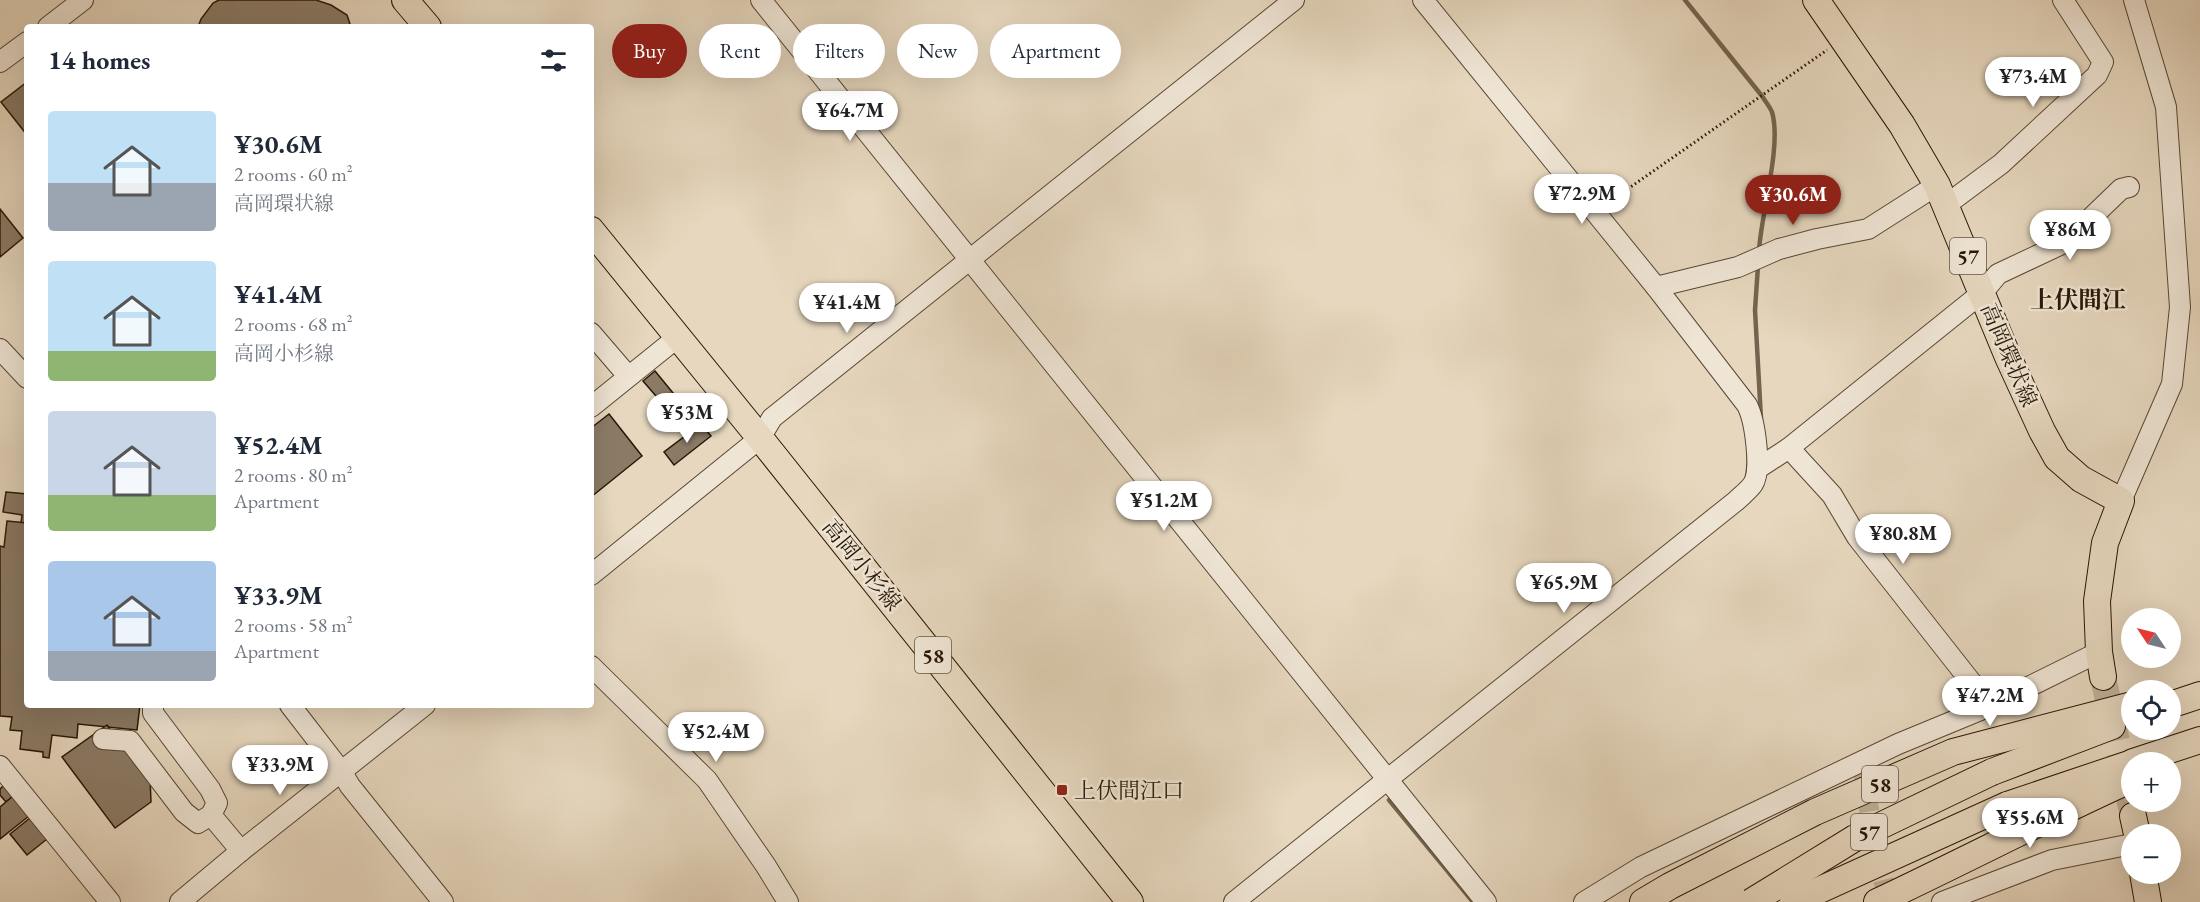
<!DOCTYPE html>
<html lang="en">
<head>
<meta charset="utf-8">
<style>
  body { margin:0; font-family:"EB Garamond","Noto Serif JP",serif; background:#f2f2f3; color:#1f2937; height:100vh; display:flex; flex-direction:column; font-size:22px; white-space:nowrap }
  * { box-sizing:border-box; margin:0 }
  p { font-size:20px; color:#747a83 }
  .icon { flex:none; width:33px; height:33px; fill:none; stroke:currentColor; stroke-width:2; stroke-linecap:round; stroke-linejoin:round }
  .map { position:relative; flex:1; overflow:hidden }
  .sheet { position:absolute; left:24px; top:24px; width:570px; height:684px; display:flex; flex-direction:column; background:#fff; border-radius:6px; box-shadow:0 6px 24px #0002 }
  .sheet>* { flex:none }
  .guide { position:absolute; left:612px; top:24px; width:570px; height:54px; display:flex; gap:12px }
  .needle { width:39px; rotate:305deg }
  .controls { position:absolute; left:2121px; top:608px; display:grid; gap:12px }
  .controls a { display:grid; place-items:center; width:60px; height:60px; border-radius:50%; background:#fff; box-shadow:0 6px 24px #0002; font-size:30px }
  .price { position:absolute; translate:-50% -51px; padding:0 14px; border-radius:21px; background:#fff; color:#222; font-size:20px; line-height:39px; filter:drop-shadow(0 2px 3px #0008) }
  .price::after { content:''; position:absolute; left:50%; top:36px; width:18px; height:14px; margin-left:-9px; background:inherit; clip-path:polygon(0 0,100% 0,50% 100%) }
  .price.on { background:#8f2418; color:#fff }
  ul { padding:0; list-style:none }
  li { display:flex; align-items:center; gap:18px; height:150px; padding:0 24px }
  li span { display:grid; place-items:center; flex:none; width:168px; height:120px; border-radius:6px; color:#555 }
  li>.icon { margin-inline-start:auto }
  span .icon { width:72px; height:72px; fill:#fffc; stroke-width:1 }
  li b { font-size:26px }
  h2 { display:flex; justify-content:space-between; align-items:center; height:72px; padding:0 24px; font-size:26px }
  .pill { padding:0 21px; border-radius:27px; background:#fff; box-shadow:0 6px 24px #0002; font-size:21px; line-height:54px }
  .pill.on { background:#8f2418; color:#fff }
  .map>svg:first-child { display:block }
  .lines { fill:none; stroke-linecap:round; stroke-linejoin:round }
  .stream { stroke:#74644f; stroke-width:4.5 }
  .building { fill:#8b7b66; stroke:#291806; stroke-width:1.5 }
  .minor-tunnel { stroke:#c0b199; stroke-width:20; stroke-dasharray:20 10; stroke-linecap:butt }
  .major-tunnel { stroke:#c0b199; stroke-width:26; stroke-dasharray:26 13; stroke-linecap:butt }
  .minor-casing { stroke:#584834; stroke-width:22 }
  .major-casing { stroke:#291806; stroke-width:28 }
  .path { stroke:#291806; stroke-width:3; stroke-dasharray:1.5 3; stroke-linecap:butt }
  .minor { stroke:#efe5d5; stroke-width:20 }
  .major { stroke:#e6d7be; stroke-width:26 }
  .major-bridge-casing { stroke:#291806; stroke-width:28; stroke-linecap:butt }
  .major-bridge { stroke:#e6d7be; stroke-width:26 }
  .poi-dot { fill:#8f2418; stroke:#efe5d5; stroke-width:2 }
  .labels { text-anchor:middle; dominant-baseline:central; stroke-width:5; stroke-linejoin:round; paint-order:stroke }
  .shield { fill:#efe5d5; stroke:#645644; stroke-width:1.5 }
  .shield-label { font-size:21px; font-weight:bold; fill:#291806 }
  .street-label { font-size:22px; fill:#291806; stroke:#efe5d5 }
  .poi-label { font-size:22px; fill:#291806; stroke:#efe5d5; text-anchor:start }
  .neighbourhood-label { font-size:24px; font-weight:bold; fill:#291806; stroke:#efe5d5 }
</style>
</head>
<body>
<div class="map">
<svg width="2200" height="902" viewBox="0 0 2200 902">
  <rect width="100%" height="100%" fill="#e6d7be"/>
  <filter id="stains"><feTurbulence type="fractalNoise" baseFrequency=".00333" numOctaves="4"/><feColorMatrix values="0 0 0 0 .2 0 0 0 0 .09 0 0 0 0 .02 0 0 0 .5 -.17"/></filter>
  <radialGradient id="worn" r=".72"><stop offset=".6" stop-color="#630" stop-opacity="0"/><stop offset="1" stop-color="#630" stop-opacity=".3"/></radialGradient>
  <g class="lines">
    <g class="stream">
      <path d="M1685 0 1762 96C1765 101 1770 107 1772 112 1782 146 1761 213 1759 251"/>
      <path d="M1758 266 1755 310 1761 419"/>
      <path d="M1394 796 1389 800 1473 902"/>
    </g>
  </g>
  <g class="building">
    <path d="M219 0H316L331 5 347 15 351 27H198L201 19 213 3Z"/>
    <path d="M27 82V135L1 102Z"/>
    <path d="M0 209 23 238 0 257Z"/>
    <path d="M655 371 673 393 662 403 643 381Z"/>
    <path d="M609 414 642 456 591 497V428Z"/>
    <path d="M701 424 711 436 674 465 664 452Z"/>
    <path d="M6 492 27 494V523H21L22 515 3 512Z"/>
    <path d="M7 521 27 523V705H140L137 730 78 724 77 738 52 735 49 758 43 757V752L20 749 22 731 10 730 12 717 0 716V546L4 547Z"/>
    <path d="M107 725 125 751 131 752 150 777 151 802 115 828 62 757Z"/>
    <path d="M4 785 13 796 6 802 0 795V789Z"/>
    <path d="M13 796 29 816 0 839V807Z"/>
    <path d="M30 818 47 839 27 855 10 834Z"/>
  </g>
  <g class="lines">
    <path class="minor-tunnel" d="M1862 762 1874 844 1889 902"/>
    <path class="major-tunnel" d="M2103 677 2133 816"/>
    <defs>
      <g id="minor">
        <path d="M761 0 1486 902"/>
        <path d="M48 27 83 0"/>
        <path d="M0 62 27 42"/>
        <path d="M1946 205 2001 164 2097 75 2103 62 2063 0"/>
        <path d="M1656 287 1738 267 1779 249 1817 239 1868 229 1937 185"/>
        <path d="M591 333 628 376"/>
        <path d="M0 349 27 378"/>
        <path d="M591 407 678 337"/>
        <path d="M1789 448 1832 495 1857 537 1990 706"/>
        <path d="M1757 469 1789 448 1983 292 1998 274 2066 242 2121 189 2129 187"/>
        <path d="M2121 501 2172 384 2180 307 2166 107 2134 0"/>
        <path d="M591 575 760 438 772 418 1294 0"/>
        <path d="M591 666 707 780 766 866 788 902"/>
        <path d="M290 705 341 771 350 786 443 902"/>
        <path d="M103 739 130 741 184 812 198 823 211 815 217 803 210 789 153 713V705"/>
        <path d="M0 766 110 902"/>
        <path d="M211 815 241 851"/>
        <path d="M180 902 241 851 425 705"/>
        <path d="M1234 902 1736 501C1741 496 1749 490 1753 484 1762 470 1755 420 1747 405L1656 287 1423 0"/>
        <path d="M1584 902 1641 867 1898 744 1990 706 2099 652"/>
        <path d="M1942 902 2052 860 2132 844"/>
      </g>
      <g id="major">
        <path d="M405 0 428 27"/>
        <path d="M1816 0 1902 125 1937 185 2008 357 2042 431 2057 458 2081 479 2121 501 2105 543 2097 601 2099 652 2103 677"/>
        <path d="M591 230 760 438 1130 902"/>
        <path d="M2170 705 2200 695"/>
        <path d="M2133 762 2200 740"/>
        <path d="M1992 772 2112 726"/>
        <path d="M2007 805 2132 763"/>
        <path d="M2133 816 2137 834"/>
        <path d="M2143 873 2148 902"/>
        <path d="M1643 902 1670 886 1815 812 1953 752 2132 705"/>
        <path d="M1877 902C1962 862 2046 818 2132 779"/>
      </g>
    </defs>
    <use href="#minor" class="minor-casing"/>
    <use href="#major" class="major-casing"/>
    <path class="path" d="M1609 202 1827 50"/>
    <use href="#minor" class="minor"/>
    <use href="#major" class="major"/>
    <defs>
      <g id="major-bridge">
        <path d="M1751 902 1855 838 1992 772"/>
        <path d="M1793 902 2007 805"/>
      </g>
    </defs>
    <use href="#major-bridge" class="major-bridge-casing"/>
    <use href="#major-bridge" class="major-bridge"/>
  </g>
  <rect class="poi-dot" x="1056" y="784" width="12" height="12" rx="3"/>
  <g class="labels">
    <g class="shield">
      <rect x="1950" y="238" width="36" height="36" rx="4.5"/>
      <rect x="915" y="637" width="36" height="36" rx="4.5"/>
      <rect x="1862" y="766" width="36" height="36" rx="4.5"/>
      <rect x="1851" y="814" width="36" height="36" rx="4.5"/>
    </g>
    <g class="shield-label">
      <text x="1968" y="256">57</text>
      <text x="933" y="655">58</text>
      <text x="1880" y="784">58</text>
      <text x="1869" y="832">57</text>
    </g>
    <g class="street-label">
      <text transform="translate(2009 355) rotate(67)">高岡環状線</text>
      <text transform="translate(862 565) rotate(51)">高岡小杉線</text>
    </g>
    <g class="poi-label">
      <text x="1074" y="790">上伏間江口</text>
    </g>
    <g class="neighbourhood-label">
      <text x="2078" y="299">上伏間江</text>
    </g>
  </g>
  <rect width="100%" height="100%" filter="url(#stains)"/>
  <rect width="100%" height="100%" fill="url(#worn)"/>
</svg>
<div class="controls">
<a><svg class="needle" viewBox="-14 -14 28 28"><path d="M0-13l5 13h-10z" fill="#e53935"/><path d="M0 13l5-13h-10z" fill="#747a83"/></svg></a>
<a><svg class="icon" aria-label="locate" viewBox="0 0 24 24"><circle cx="12" cy="12" r="6"/><path d="M12 2v4M12 18v4M2 12h4M18 12h4"/></svg></a>
<a>+</a>
<a>−</a>
</div>
<b class="price" style="left:2033px;top:108px">¥73.4M</b>
<b class="price" style="left:850px;top:142px">¥64.7M</b>
<b class="price" style="left:1582px;top:225px">¥72.9M</b>
<b class="price on" style="left:1793px;top:226px">¥30.6M</b>
<b class="price" style="left:2070px;top:261px">¥86M</b>
<b class="price" style="left:847px;top:334px">¥41.4M</b>
<b class="price" style="left:687px;top:444px">¥53M</b>
<b class="price" style="left:1164px;top:532px">¥51.2M</b>
<b class="price" style="left:1903px;top:565px">¥80.8M</b>
<b class="price" style="left:1564px;top:614px">¥65.9M</b>
<b class="price" style="left:1990px;top:727px">¥47.2M</b>
<b class="price" style="left:716px;top:763px">¥52.4M</b>
<b class="price" style="left:280px;top:796px">¥33.9M</b>
<b class="price" style="left:2030px;top:849px">¥55.6M</b>
<div class="guide">
<a class="pill on">Buy</a>
<a class="pill">Rent</a>
<a class="pill">Filters</a>
<a class="pill">New</a>
<a class="pill">Apartment</a>
</div>
<section class="sheet">
<h2>14 homes<svg class="icon" aria-label="filters" viewBox="0 0 24 24"><path d="M4 7h16M4 17h16"/><circle cx="9" cy="7" r="2"/><circle cx="15" cy="17" r="2"/></svg></h2>
<ul>
<li><span style="background:linear-gradient(#bfe0f5 60%,#9aa5b1 0)"><svg class="icon" aria-label="home" viewBox="0 0 24 24"><path d="M3 11l9-7 9 7M6 9v11h12V9"/></svg></span><div><b>¥30.6M</b><p>2 rooms · 60 m²</p><p>高岡環状線</p></div></li>
<li><span style="background:linear-gradient(#bfe0f5 75%,#8fb573 0)"><svg class="icon" aria-label="home" viewBox="0 0 24 24"><path d="M3 11l9-7 9 7M6 9v11h12V9"/></svg></span><div><b>¥41.4M</b><p>2 rooms · 68 m²</p><p>高岡小杉線</p></div></li>
<li><span style="background:linear-gradient(#c9d6e8 70%,#8fb573 0)"><svg class="icon" aria-label="home" viewBox="0 0 24 24"><path d="M3 11l9-7 9 7M6 9v11h12V9"/></svg></span><div><b>¥52.4M</b><p>2 rooms · 80 m²</p><p>Apartment</p></div></li>
<li><span style="background:linear-gradient(#a9c7e8 75%,#9aa5b1 0)"><svg class="icon" aria-label="home" viewBox="0 0 24 24"><path d="M3 11l9-7 9 7M6 9v11h12V9"/></svg></span><div><b>¥33.9M</b><p>2 rooms · 58 m²</p><p>Apartment</p></div></li>
</ul>
</section>
</div>
</body>
</html>
